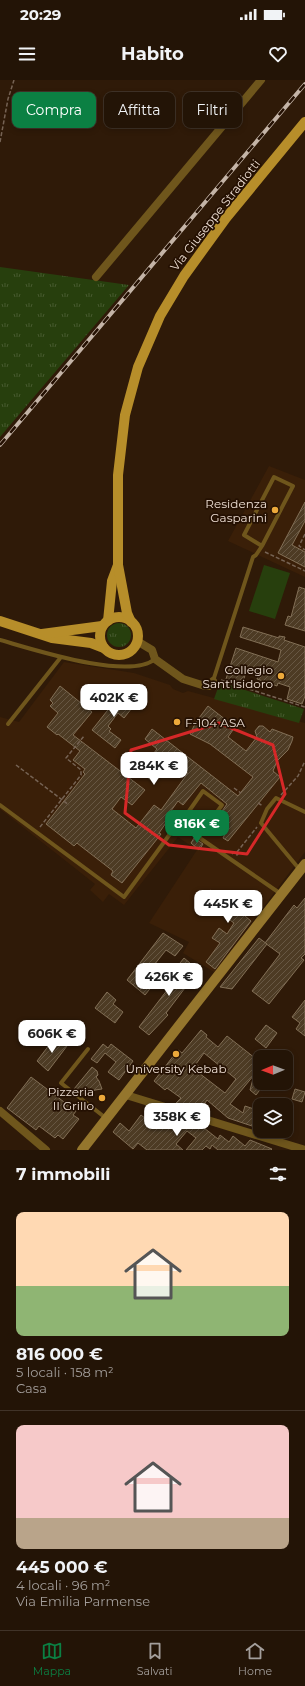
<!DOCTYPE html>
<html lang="it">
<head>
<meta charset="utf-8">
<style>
  body { margin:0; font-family:Montserrat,sans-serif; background:#2b1d10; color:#f1f3f6; height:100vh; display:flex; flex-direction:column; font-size:15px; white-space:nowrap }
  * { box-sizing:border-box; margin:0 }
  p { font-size:13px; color:#a39e9b }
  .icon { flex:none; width:22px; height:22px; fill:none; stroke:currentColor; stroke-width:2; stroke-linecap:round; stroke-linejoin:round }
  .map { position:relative; height:1070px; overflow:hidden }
  .panel { display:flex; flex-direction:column; background:#231406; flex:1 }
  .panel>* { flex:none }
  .banner { position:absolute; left:12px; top:12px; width:281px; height:36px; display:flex; gap:8px }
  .needle { width:26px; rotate:269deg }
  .tools { position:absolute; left:253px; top:970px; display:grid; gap:8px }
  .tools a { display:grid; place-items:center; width:40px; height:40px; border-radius:8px; background:#231406; box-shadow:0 2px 6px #0003,0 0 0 1px #403328; font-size:20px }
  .price { position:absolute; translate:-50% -34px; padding:0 9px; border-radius:8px; background:#fff; color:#222; font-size:13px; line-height:26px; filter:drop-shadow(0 1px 2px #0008) }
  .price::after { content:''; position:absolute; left:50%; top:24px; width:12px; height:9px; margin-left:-6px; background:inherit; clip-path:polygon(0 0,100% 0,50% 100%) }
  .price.active { background:#0b8043; color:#fff }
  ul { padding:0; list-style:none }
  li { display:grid; align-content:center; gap:8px; height:212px; padding:0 16px }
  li+li { border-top:1px solid #403328 }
  li span { display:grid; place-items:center; height:124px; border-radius:8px; color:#555 }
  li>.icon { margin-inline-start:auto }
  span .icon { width:72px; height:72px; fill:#fffc; stroke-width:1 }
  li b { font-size:17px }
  h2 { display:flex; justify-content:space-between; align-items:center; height:48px; padding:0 16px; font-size:17px }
  .chip { padding:0 14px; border-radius:8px; background:#231406; box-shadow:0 2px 6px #0003,0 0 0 1px #403328; font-size:14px; line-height:36px }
  .chip.active { background:#0b8043; color:#fff }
  .status { display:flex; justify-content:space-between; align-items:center; height:28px; padding:0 20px; background:#231406; direction:ltr }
  .status svg { height:11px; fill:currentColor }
  header { display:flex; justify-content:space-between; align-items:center; height:52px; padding:0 16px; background:#231406; font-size:18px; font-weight:700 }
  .tabs { display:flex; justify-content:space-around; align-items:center; height:56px; border-top:1px solid #403328; background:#231406; font-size:11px; color:#a39e9b }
  .tabs a { display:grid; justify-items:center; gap:2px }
  .tabs .active { color:#0b8043 }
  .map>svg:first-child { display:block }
  .built { fill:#3a1f08 }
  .grass { fill:url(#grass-tufts) }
  .park { fill:#273f0d }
  .building { fill:url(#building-hatch); stroke:#826f56; fill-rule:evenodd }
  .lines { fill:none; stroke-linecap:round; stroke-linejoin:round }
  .path { stroke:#766354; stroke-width:1.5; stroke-dasharray:4 2; stroke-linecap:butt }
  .service { stroke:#6f561c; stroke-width:4 }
  .minor { stroke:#6f561c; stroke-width:8 }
  .secondary { stroke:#95762d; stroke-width:10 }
  .primary { stroke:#b78e2a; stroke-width:10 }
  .rail-casing { stroke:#c4b4a7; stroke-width:4 }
  .rail { stroke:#241002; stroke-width:2.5; stroke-dasharray:8; stroke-linecap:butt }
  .marked { fill:none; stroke:#d62828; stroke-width:3; stroke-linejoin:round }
  .poi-dot { fill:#eca93b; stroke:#241002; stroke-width:1.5 }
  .labels { text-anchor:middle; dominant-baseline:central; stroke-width:3.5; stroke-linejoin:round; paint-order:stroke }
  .street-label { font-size:12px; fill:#eedfd4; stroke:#241002 }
  .poi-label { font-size:12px; fill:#eedfd4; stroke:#241002; text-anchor:end }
</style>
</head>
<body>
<div class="status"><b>20:29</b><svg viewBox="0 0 49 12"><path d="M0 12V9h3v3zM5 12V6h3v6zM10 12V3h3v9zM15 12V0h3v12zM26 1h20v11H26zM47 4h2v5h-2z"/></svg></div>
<header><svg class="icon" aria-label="menu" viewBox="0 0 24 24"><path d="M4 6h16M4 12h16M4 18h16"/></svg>Habito<svg class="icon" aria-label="heart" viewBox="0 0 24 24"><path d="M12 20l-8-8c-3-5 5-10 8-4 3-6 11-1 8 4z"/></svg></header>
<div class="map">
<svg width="305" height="1070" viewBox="0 0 305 1070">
  <defs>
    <pattern id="grass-tufts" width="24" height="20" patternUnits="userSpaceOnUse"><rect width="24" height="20" fill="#273f0d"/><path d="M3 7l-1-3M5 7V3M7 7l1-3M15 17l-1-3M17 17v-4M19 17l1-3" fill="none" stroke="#475a2f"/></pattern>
    <pattern id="building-hatch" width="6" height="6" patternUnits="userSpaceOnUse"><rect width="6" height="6" fill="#4d3b24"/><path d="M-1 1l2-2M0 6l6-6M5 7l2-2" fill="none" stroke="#675743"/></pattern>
  </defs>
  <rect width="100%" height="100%" fill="#2f1a08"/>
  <g class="built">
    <path d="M269 386 305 400V497L228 461Z"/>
    <path d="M64 582 134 593 170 605 173 609 183 613 188 611 305 643V772L214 892 183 873 189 862 149 843 197 770 178 757 124 825 109 814 103 822 90 810 95 804 0 729V637L19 642Z"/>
  </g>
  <g class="grass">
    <path d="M0 187 129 205 0 357Z"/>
    <circle cx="119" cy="555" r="12"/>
    <path d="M220 602 304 629 299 643 214 619Z"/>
  </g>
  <path class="park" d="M264 485 290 493 275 539 249 531Z"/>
  <g class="building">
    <path d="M305 422V441L292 465 305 472V487L278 473Z"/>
    <path d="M299 507 305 509V551L285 545 288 536 291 537Z"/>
    <path d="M243 547 279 558V556L285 557 284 560 305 567V616L302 624 287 619 290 607 278 603 277 606 257 599 258 596 246 592 242 605 226 599 236 568 278 582 281 570 240 557Z"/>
    <path d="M60 606 92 632 73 655 145 710 132 725 121 717 112 729 136 748 154 725 161 730 188 693 170 679 152 701 140 691 157 669 145 659 152 649 238 716 253 697 210 664 190 654 196 642 208 626 235 647 228 657 246 671 257 657 255 651 259 646H263L270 652 272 649 293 657 292 661 288 670 277 681 273 691 280 697 228 761 223 758 225 754 213 744 227 724 201 703 183 725 178 721 168 735 170 737 159 753 161 754 122 803 111 795 113 791 82 767 77 763 74 766 46 744 85 694 83 692 85 689 73 680 80 671 58 654 57 655 47 647 58 633 50 626 53 623 50 620Z"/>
    <path d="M126 607 134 613 126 623 132 628 124 638 118 633 108 646 111 649 109 651 121 660 115 668 92 650Z"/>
    <path d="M102 608 108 612 103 618 97 613Z"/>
    <path d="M194 758 203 764 199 770 191 763Z"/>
    <path d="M210 810 221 818 223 814 238 825 244 816 251 821V827L245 836 251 841 215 889 206 882 220 863 212 858 219 848 227 854 234 843 202 820Z"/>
    <path d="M305 818V874L301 878 304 880 269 924 252 911 280 874 265 863 294 825 297 828Z"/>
    <path d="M163 853 183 866 175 876 166 870 158 880 144 898 153 905 145 915 127 900Z"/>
    <path d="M259 858 267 864 232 909 220 907Z"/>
    <path d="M184 878 197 889 186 902 188 904 166 933 168 935 149 955 139 947 177 897 172 893Z"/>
    <path d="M107 912 116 920 113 924 123 932 115 943 95 928Z"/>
    <path d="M305 920V956L296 949 300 943 292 937Z"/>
    <path d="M266 945 277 953 266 968 255 959Z"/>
    <path d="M201 950 207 955 206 957 218 967 227 956 260 982V1003H265L256 1015 250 1010 254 995 230 1024 243 1033 245 1026 260 1031 258 1048 228 1038 207 1020 199 1032 175 1024 181 1018 167 1008 165 1010 154 1001 178 970 182 973ZM204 973 236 999 225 1013 195 990 199 986 196 984Z"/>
    <path d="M56 956 67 966 48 991 37 981Z"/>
    <path d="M103 964 108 968 111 964 133 981 119 1000 108 992 116 982 105 973 97 983 91 979Z"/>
    <path d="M92 987 97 991 98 995 96 997 99 1001 102 1009 95 1010 90 1015 88 1016 83 1013 82 1015 74 1009Z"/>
    <path d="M31 997 76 1031 73 1035 79 1039 63 1059 58 1055 55 1058 39 1046 36 1050 7 1028Z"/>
    <path d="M295 1009 305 1012 302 1022 292 1019Z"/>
    <path d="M141 1035 158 1048 165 1038 174 1046 180 1038 195 1049 199 1044 218 1059 220 1055 229 1062 233 1056 245 1066 250 1060 272 1069 271 1070H218L212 1065 210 1069 206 1066 202 1070H186L196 1058 187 1051 176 1064 183 1070H147L138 1063 133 1069 113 1052 120 1043 129 1051Z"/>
  </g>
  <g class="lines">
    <g class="path">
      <path d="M0 62 8 19 14 0"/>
      <path d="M305 454 299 466 305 470"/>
      <path d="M265 472 305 491"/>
      <path d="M221 600 305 627"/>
      <path d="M16 685 69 725"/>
      <path d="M234 708 241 713"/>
      <path d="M281 715 298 696 305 681"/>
      <path d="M258 723 263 726"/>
      <path d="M40 747 81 695V690L66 678 84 656"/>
      <path d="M232 774 234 772 237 775 239 773 237 772 257 747"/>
    </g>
    <g class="service">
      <path d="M0 560C32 569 129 601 155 579"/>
      <path d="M213 601 253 477 256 475 262 466 293 406 274 397 244 455 262 466"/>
      <path d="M8 644 61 577"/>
      <path d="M0 725 124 817 178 743 281 814"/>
      <path d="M180 744 203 711 222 725 199 757"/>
      <path d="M300 790 261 743 267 729 276 718 305 732"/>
      <path d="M88 969 61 1003 107 1039"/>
    </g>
    <g class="minor">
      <path d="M96 197 261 0"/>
      <path d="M137 561 152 570 155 579 183 599 205 606H209L213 601"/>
      <path d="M126 1015 305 1070"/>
      <path d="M0 1031 46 1070"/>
    </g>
    <path class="secondary" d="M82 1070 305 784"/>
    <g class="primary">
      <circle cx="119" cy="556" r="19"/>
      <path d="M0 541 52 558 91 563 104 568"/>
      <path d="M108 541 112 501 118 485"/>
      <path d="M131 542 127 533 118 485V395L125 335 138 287 160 236 184 196 226 138 305 42"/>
      <path d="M42 554 102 546"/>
    </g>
    <defs>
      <path id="rail" d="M0 365 305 4"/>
    </defs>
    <use href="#rail" class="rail-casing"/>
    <use href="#rail" class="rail"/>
  </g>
  <path class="marked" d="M219 643 273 665 285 714 247 774 169 765 125 733 131 670Z"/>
  <g class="poi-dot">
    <circle cx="275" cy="430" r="4"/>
    <circle cx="281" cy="596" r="4"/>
    <circle cx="177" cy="642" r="4"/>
    <circle cx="176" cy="974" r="4"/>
    <circle cx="102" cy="1018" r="4"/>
  </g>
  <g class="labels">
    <g class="street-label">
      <text transform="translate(215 135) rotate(-52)">Via Giuseppe Stradiotti</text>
    </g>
    <g class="poi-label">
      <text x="267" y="423">Residenza<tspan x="267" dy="14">Gasparini</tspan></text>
      <text x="273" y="589">Collegio<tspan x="273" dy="14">Sant'Isidoro</tspan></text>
      <text x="185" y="642" text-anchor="start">F-104 ASA</text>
      <text x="176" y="988" text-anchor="middle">University Kebab</text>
      <text x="94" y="1011">Pizzeria<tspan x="94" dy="14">Il Grillo</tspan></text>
    </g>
  </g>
</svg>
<div class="tools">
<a><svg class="needle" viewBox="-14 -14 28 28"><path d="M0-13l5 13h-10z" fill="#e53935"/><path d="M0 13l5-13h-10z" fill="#a39e9b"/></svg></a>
<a><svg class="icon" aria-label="layers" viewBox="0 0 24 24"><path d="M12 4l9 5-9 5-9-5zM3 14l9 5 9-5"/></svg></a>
</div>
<b class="price" style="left:114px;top:638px">402K €</b>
<b class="price" style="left:154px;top:706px">284K €</b>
<b class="price active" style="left:197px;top:764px">816K €</b>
<b class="price" style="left:228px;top:844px">445K €</b>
<b class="price" style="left:169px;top:917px">426K €</b>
<b class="price" style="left:52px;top:974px">606K €</b>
<b class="price" style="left:177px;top:1057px">358K €</b>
<div class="banner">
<a class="chip active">Compra</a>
<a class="chip">Affitta</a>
<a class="chip">Filtri</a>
</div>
</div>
<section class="panel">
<h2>7 immobili<svg class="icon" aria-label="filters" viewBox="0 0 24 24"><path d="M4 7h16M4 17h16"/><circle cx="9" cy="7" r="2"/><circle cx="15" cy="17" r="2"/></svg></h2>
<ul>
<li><span style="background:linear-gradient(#ffd9b3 60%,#8fb573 0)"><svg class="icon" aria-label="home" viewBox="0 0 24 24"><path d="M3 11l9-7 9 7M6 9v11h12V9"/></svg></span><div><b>816 000 €</b><p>5 locali · 158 m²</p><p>Casa</p></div></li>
<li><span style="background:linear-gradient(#f6c9c9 75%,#b9a48a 0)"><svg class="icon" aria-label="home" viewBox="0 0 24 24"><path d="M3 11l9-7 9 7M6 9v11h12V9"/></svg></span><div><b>445 000 €</b><p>4 locali · 96 m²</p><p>Via Emilia Parmense</p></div></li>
</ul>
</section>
<nav class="tabs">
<a class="active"><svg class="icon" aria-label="map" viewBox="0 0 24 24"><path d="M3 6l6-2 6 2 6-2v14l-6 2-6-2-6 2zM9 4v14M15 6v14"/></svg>Mappa</a>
<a><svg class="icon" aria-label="saved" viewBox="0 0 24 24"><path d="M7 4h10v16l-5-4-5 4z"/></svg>Salvati</a>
<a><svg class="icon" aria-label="home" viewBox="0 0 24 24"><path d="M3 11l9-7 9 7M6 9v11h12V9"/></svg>Home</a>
</nav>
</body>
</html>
